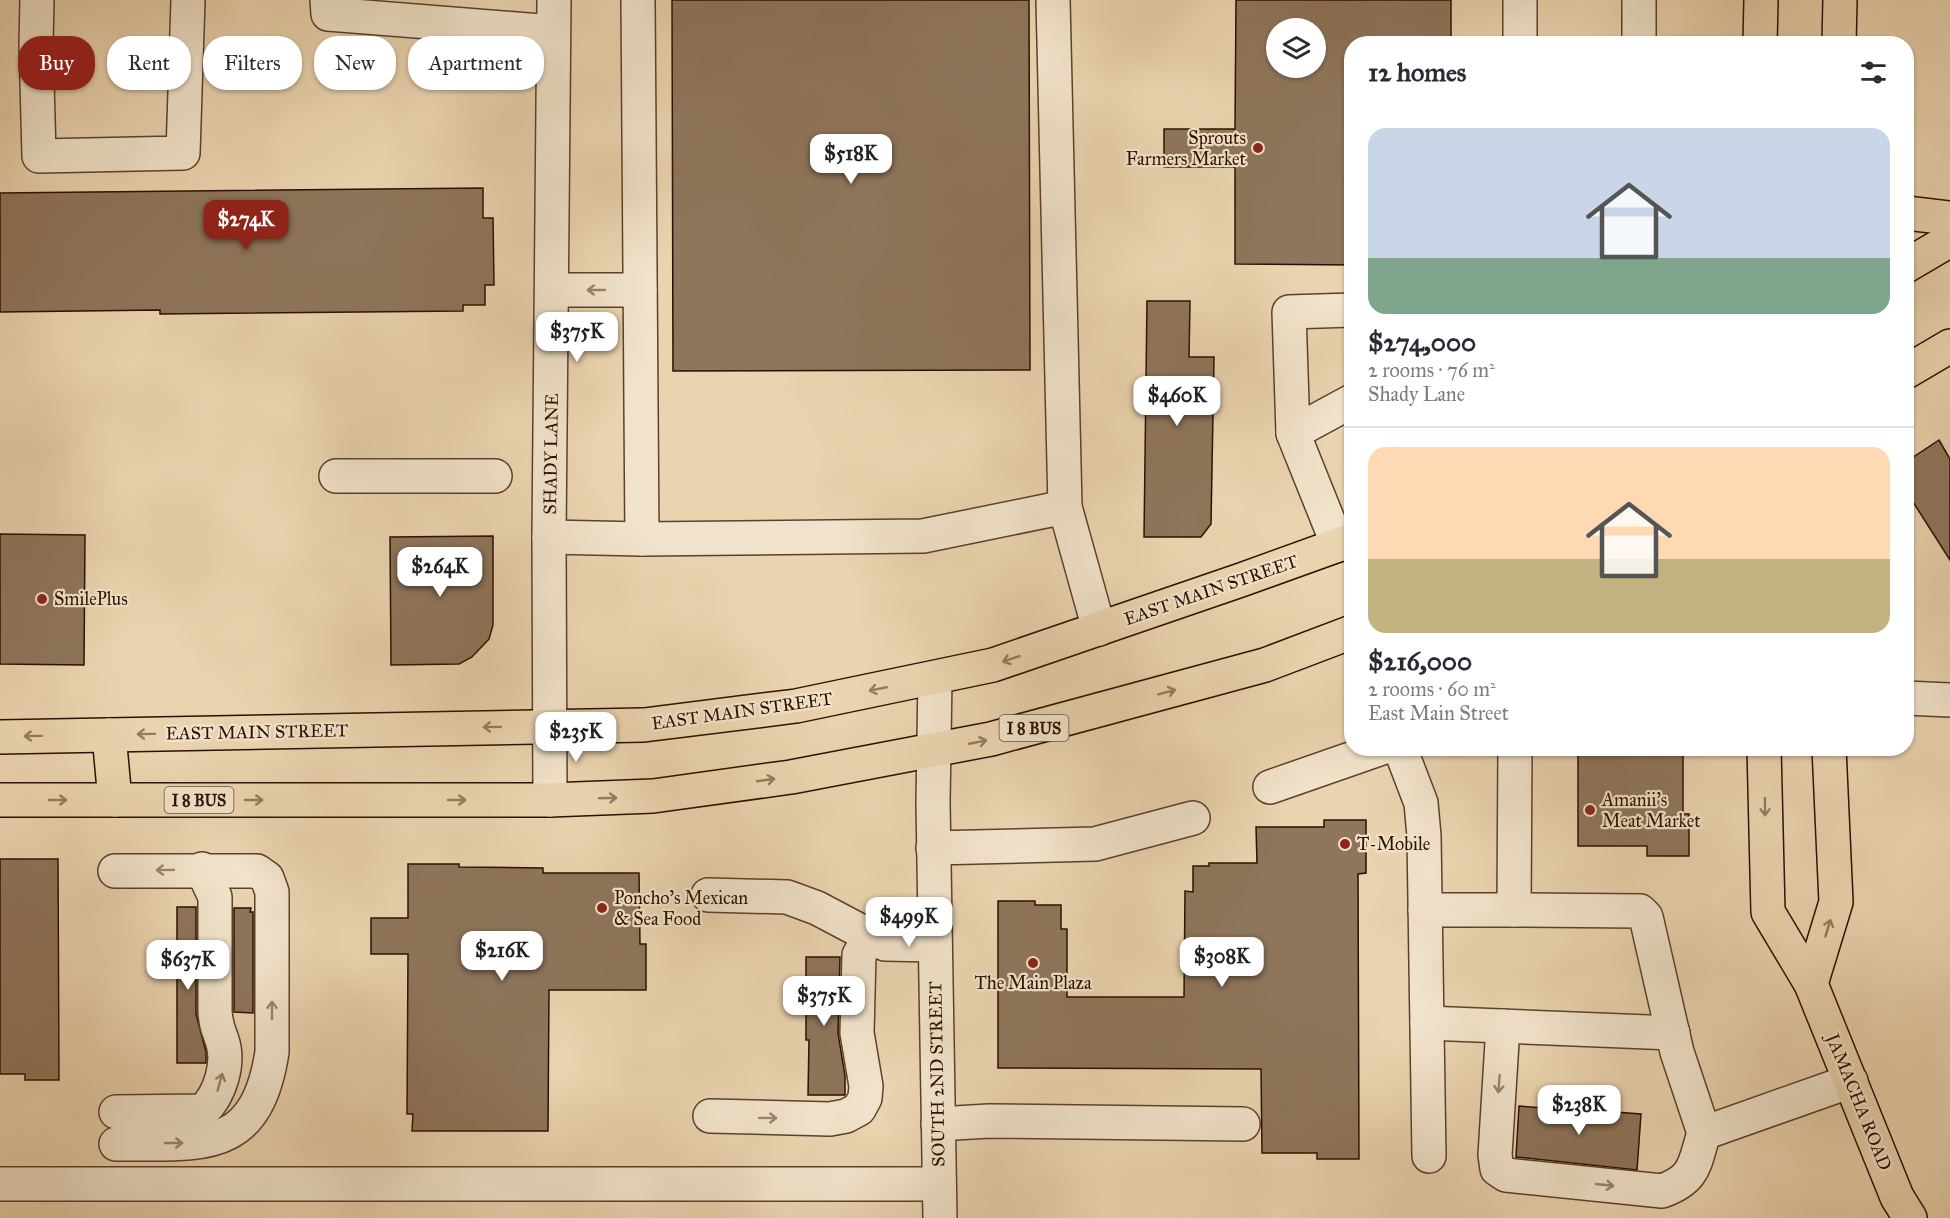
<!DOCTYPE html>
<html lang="en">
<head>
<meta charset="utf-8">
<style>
  body { margin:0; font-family:"IM FELL Great Primer",serif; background:#f2f2f3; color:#2b2b33; height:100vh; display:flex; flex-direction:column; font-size:22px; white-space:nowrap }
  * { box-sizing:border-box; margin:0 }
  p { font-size:20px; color:#7c7c81 }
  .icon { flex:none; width:33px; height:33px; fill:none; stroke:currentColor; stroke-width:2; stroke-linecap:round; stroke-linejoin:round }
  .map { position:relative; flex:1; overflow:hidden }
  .side { position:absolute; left:1344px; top:36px; width:570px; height:720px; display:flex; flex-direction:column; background:#fff; border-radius:24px; box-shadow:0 2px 4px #0004 }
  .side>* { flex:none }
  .top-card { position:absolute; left:18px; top:36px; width:570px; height:54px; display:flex; gap:12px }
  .buttons { position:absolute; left:1266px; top:18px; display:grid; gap:12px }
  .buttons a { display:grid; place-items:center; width:60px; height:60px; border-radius:50%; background:#fff; box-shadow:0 2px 4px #0004; font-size:30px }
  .price { position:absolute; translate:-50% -51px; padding:0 14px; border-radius:12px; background:#fff; color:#222; font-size:20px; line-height:39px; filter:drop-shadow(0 2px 3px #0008) }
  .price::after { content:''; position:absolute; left:50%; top:36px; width:18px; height:14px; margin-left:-9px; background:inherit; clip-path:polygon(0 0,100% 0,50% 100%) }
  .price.on { background:#8f2418; color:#fff }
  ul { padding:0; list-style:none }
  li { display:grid; align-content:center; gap:12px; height:318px; padding:0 24px }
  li+li { border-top:2px solid #e1e1e2 }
  li span { display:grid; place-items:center; height:186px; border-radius:18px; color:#555 }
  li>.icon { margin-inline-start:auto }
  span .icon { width:108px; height:108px; fill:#fffc; stroke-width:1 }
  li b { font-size:26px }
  h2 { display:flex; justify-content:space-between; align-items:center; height:72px; padding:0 24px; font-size:26px }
  .pill { padding:0 21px; border-radius:24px; background:#fff; box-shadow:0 2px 4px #0004; font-size:21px; line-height:54px }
  .pill.on { background:#8f2418; color:#fff }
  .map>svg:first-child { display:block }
  .building { fill:#8e755b; stroke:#2b0f01; stroke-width:1.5; fill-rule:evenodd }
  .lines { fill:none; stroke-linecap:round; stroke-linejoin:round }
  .minor-casing { stroke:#5b402c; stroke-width:36 }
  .major-casing { stroke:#2b0f01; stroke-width:36 }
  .minor { stroke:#f1e3cb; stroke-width:33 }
  .major { stroke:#ead4af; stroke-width:33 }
  .oneway { stroke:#988470 }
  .oneway2 { stroke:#947b61 }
  .poi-dot { fill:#8f2418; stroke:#f1e3cb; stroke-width:2 }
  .labels { text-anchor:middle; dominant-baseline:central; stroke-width:4.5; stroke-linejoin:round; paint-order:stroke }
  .shield { fill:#f1e3cb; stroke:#664f3e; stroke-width:1.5 }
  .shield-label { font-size:16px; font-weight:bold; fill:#2b0f01 }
  .poi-label { font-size:18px; fill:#2b0f01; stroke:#f1e3cb; text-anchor:start }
  .street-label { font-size:18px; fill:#2b0f01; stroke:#f1e3cb }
</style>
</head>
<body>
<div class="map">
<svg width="1950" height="1218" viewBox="0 0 1950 1218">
  <rect width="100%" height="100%" fill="#ead4af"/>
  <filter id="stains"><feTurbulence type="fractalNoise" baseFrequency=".00333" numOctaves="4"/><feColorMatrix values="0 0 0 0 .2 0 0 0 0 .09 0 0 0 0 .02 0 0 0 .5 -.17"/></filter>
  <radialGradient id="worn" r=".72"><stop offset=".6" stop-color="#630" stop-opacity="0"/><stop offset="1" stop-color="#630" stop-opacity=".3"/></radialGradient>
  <g class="building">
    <path d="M672 0H1029L1030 370 673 371Z"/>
    <path d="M1236 0H1451V44H1352V265L1235 264V167H1164V129H1235ZM1276 28H1316V68H1276Z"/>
    <path d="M483 188V218H493L494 285H485V305H463V311L160 314V310L0 312V193Z"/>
    <path d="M1147 301H1190L1189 357H1214L1211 524 1201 537H1144Z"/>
    <path d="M1939 440 1950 459V560L1906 491V462Z"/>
    <path d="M0 534 85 535 84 665 0 664Z"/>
    <path d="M493 536V625L489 639 472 657 459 664 391 665 390 537Z"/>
    <path d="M1578 748H1683V814H1689V856H1647V846H1578Z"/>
    <path d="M1324 820H1366V873L1358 874 1359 1159H1317V1153H1262L1261 1069 998 1068V901H1035V905H1061V929H1067V997H1184L1185 891 1193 892V866H1209V863H1257L1256 827H1324Z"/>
    <path d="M0 859H58L59 1080H25V1074H0Z"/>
    <path d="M408 864H459V867L543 868V873H639L640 944H646V990H549L548 1131H412L413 1114H407L408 954H371V918H408Z"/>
    <path d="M177 907H196V1014L206 1052V1063H177Z"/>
    <path d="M234 908H251L250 912H253V1013L234 1012Z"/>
    <path d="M806 957H840L838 1033 845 1076V1095H808L809 1040H806Z"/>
    <path d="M1556 1103 1589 1105V1110L1641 1114 1637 1170 1516 1157 1519 1106 1556 1109Z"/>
  </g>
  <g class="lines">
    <defs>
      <g id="minor">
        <path d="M37 0 36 44 39 156 183 153 188 0"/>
        <path d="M327 0 328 14 553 32"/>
        <path d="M638 0 642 539"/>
        <path d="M1053 0 1065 507"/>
        <path d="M1520 0V44"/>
        <path d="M1639 0V44"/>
        <path d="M552 290H640"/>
        <path d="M1352 310 1289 312 1293 433 1352 401"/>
        <path d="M1293 433 1338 545"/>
        <path d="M336 476H495"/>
        <path d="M549 537 642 539 923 536 1065 507 1099 629"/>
        <path d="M935 678 933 803 940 1218"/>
        <path d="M1906 698 1950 700"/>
        <path d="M1400 748 1421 803 1424 836 1429 1156"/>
        <path d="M1270 787 1382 748"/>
        <path d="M550 800 549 537 554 0"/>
        <path d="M933 848 1095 844 1193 818"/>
        <path d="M115 871H257L267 878 272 892V1052C256 1156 200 1143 116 1144"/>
        <path d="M708 895 787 897 817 908 885 944 935 945"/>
        <path d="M1425 910H1514L1515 748"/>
        <path d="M1514 910 1640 911 1646 917 1677 1052 1704 1133 1851 1081"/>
        <path d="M1427 1023 1673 1033"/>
        <path d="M1503 1026 1495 1155 1497 1169 1506 1175 1662 1191C1696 1179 1694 1164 1704 1133"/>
        <path d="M116 1112 203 1111C220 1095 230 1063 222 1040 218 1029 216 1025 215 1012V897L202 869"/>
        <path d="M710 1116 830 1119 846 1116 859 1109 865 1098 866 1086 857 1033 859 955 870 936"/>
        <path d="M938 1124 989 1121 1243 1124"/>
        <path d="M0 1184H939"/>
      </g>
      <g id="major">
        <path d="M1760 44 1761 0"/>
        <path d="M1839 44 1840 0"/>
        <path d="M1906 213 1950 218"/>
        <path d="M1906 266 1950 240"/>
        <path d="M1906 372 1950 346"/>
        <path d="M109 735 115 800"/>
        <path d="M0 737 644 725 796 706 993 665 1241 580 1352 540"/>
        <path d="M1764 748 1768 912 1811 984 1897 1197 1910 1218"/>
        <path d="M0 800H550L653 796 791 777 991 739 1265 665 1352 632"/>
        <path d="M1811 984 1836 902 1829 748"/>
      </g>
    </defs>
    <use href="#minor" class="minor-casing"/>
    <use href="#major" class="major-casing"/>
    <use href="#minor" class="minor"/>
    <use href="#major" class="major"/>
  </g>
  <defs><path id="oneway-shaft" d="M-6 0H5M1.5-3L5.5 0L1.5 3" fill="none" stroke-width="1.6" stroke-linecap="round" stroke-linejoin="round" transform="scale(1.5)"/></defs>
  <g class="oneway">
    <use href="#oneway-shaft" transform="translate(596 290) rotate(-180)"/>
    <use href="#oneway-shaft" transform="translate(165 870) rotate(179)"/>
    <use href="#oneway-shaft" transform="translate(272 1010) rotate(-90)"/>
    <use href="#oneway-shaft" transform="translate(220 1082) rotate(-74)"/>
    <use href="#oneway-shaft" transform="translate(1499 1084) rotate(94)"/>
    <use href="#oneway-shaft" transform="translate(768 1118) rotate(1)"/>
    <use href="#oneway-shaft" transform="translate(174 1143)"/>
    <use href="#oneway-shaft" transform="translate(1605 1185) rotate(6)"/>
  </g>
  <g class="oneway2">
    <use href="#oneway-shaft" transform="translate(1011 659) rotate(161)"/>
    <use href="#oneway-shaft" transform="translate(878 689) rotate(169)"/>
    <use href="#oneway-shaft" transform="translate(1167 692) rotate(-15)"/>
    <use href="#oneway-shaft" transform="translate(492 727) rotate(179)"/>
    <use href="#oneway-shaft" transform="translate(146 734) rotate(179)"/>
    <use href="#oneway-shaft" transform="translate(33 736) rotate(179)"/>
    <use href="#oneway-shaft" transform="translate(978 742) rotate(-11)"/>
    <use href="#oneway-shaft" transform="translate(766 780) rotate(-8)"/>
    <use href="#oneway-shaft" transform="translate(608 798) rotate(-2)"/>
    <use href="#oneway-shaft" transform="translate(58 800)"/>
    <use href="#oneway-shaft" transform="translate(254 800)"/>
    <use href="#oneway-shaft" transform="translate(457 800)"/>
    <use href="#oneway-shaft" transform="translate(1765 807) rotate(89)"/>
    <use href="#oneway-shaft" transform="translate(1828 928) rotate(-73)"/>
  </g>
  <g class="poi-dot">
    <circle cx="1258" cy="148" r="6"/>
    <circle cx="42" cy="599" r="6"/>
    <circle cx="1590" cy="810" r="6"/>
    <circle cx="1345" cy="844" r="6"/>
    <circle cx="602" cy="908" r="6"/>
    <circle cx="1033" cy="963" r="6"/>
  </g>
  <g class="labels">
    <g class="shield">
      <rect x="999.5" y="715" width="69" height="26" rx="4.5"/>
      <rect x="164.5" y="787" width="69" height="26" rx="4.5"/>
    </g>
    <g class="shield-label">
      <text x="1034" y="728">I 8 BUS</text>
      <text x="199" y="800">I 8 BUS</text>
    </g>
    <g class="poi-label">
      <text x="1246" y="138" text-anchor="end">Sprouts<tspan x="1246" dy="21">Farmers Market</tspan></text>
      <text x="54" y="599">SmilePlus</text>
      <text x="1602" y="800">Amanii’s<tspan x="1602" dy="21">Meat Market</tspan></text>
      <text x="1357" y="844">T-Mobile</text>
      <text x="614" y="898">Poncho's Mexican<tspan x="614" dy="21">&amp; Sea Food</tspan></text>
      <text x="1033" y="983" text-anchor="middle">The Main Plaza</text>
    </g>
    <g class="street-label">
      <text transform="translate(551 454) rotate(-89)">SHADY LANE</text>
      <text transform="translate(1211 590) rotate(-19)">EAST MAIN STREET</text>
      <text transform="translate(742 711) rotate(-8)">EAST MAIN STREET</text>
      <text transform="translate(257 732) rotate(-1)">EAST MAIN STREET</text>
      <text transform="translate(937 1074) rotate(-91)">SOUTH 2ND STREET</text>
      <text transform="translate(1859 1102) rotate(68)">JAMACHA ROAD</text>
    </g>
  </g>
  <rect width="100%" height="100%" filter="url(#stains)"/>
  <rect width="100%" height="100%" fill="url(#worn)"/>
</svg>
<div class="buttons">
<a><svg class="icon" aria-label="layers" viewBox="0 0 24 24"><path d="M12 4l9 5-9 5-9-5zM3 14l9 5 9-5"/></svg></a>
</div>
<b class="price" style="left:851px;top:185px">$518K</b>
<b class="price on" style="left:246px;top:251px">$274K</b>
<b class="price" style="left:577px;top:363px">$375K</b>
<b class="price" style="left:1177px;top:427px">$460K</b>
<b class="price" style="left:440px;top:598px">$264K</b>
<b class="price" style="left:576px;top:763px">$235K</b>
<b class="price" style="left:909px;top:948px">$499K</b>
<b class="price" style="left:502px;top:982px">$216K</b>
<b class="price" style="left:1222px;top:988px">$308K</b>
<b class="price" style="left:188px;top:991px">$637K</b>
<b class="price" style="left:824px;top:1027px">$375K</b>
<b class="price" style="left:1579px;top:1136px">$238K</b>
<div class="top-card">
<a class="pill on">Buy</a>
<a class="pill">Rent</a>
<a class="pill">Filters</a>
<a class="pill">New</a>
<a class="pill">Apartment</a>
</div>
<section class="side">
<h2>12 homes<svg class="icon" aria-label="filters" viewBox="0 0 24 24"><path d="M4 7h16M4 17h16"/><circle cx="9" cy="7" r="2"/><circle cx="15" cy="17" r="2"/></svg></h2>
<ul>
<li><span style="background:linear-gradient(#c9d6e8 70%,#7fa58c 0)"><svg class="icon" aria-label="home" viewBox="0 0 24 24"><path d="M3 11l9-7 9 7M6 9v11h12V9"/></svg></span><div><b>$274,000</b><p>2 rooms · 76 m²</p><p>Shady Lane</p></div></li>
<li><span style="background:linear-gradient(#ffd9b3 60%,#c2b280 0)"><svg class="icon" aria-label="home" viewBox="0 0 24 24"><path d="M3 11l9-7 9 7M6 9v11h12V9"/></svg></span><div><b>$216,000</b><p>2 rooms · 60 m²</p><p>East Main Street</p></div></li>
</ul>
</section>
</div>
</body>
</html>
